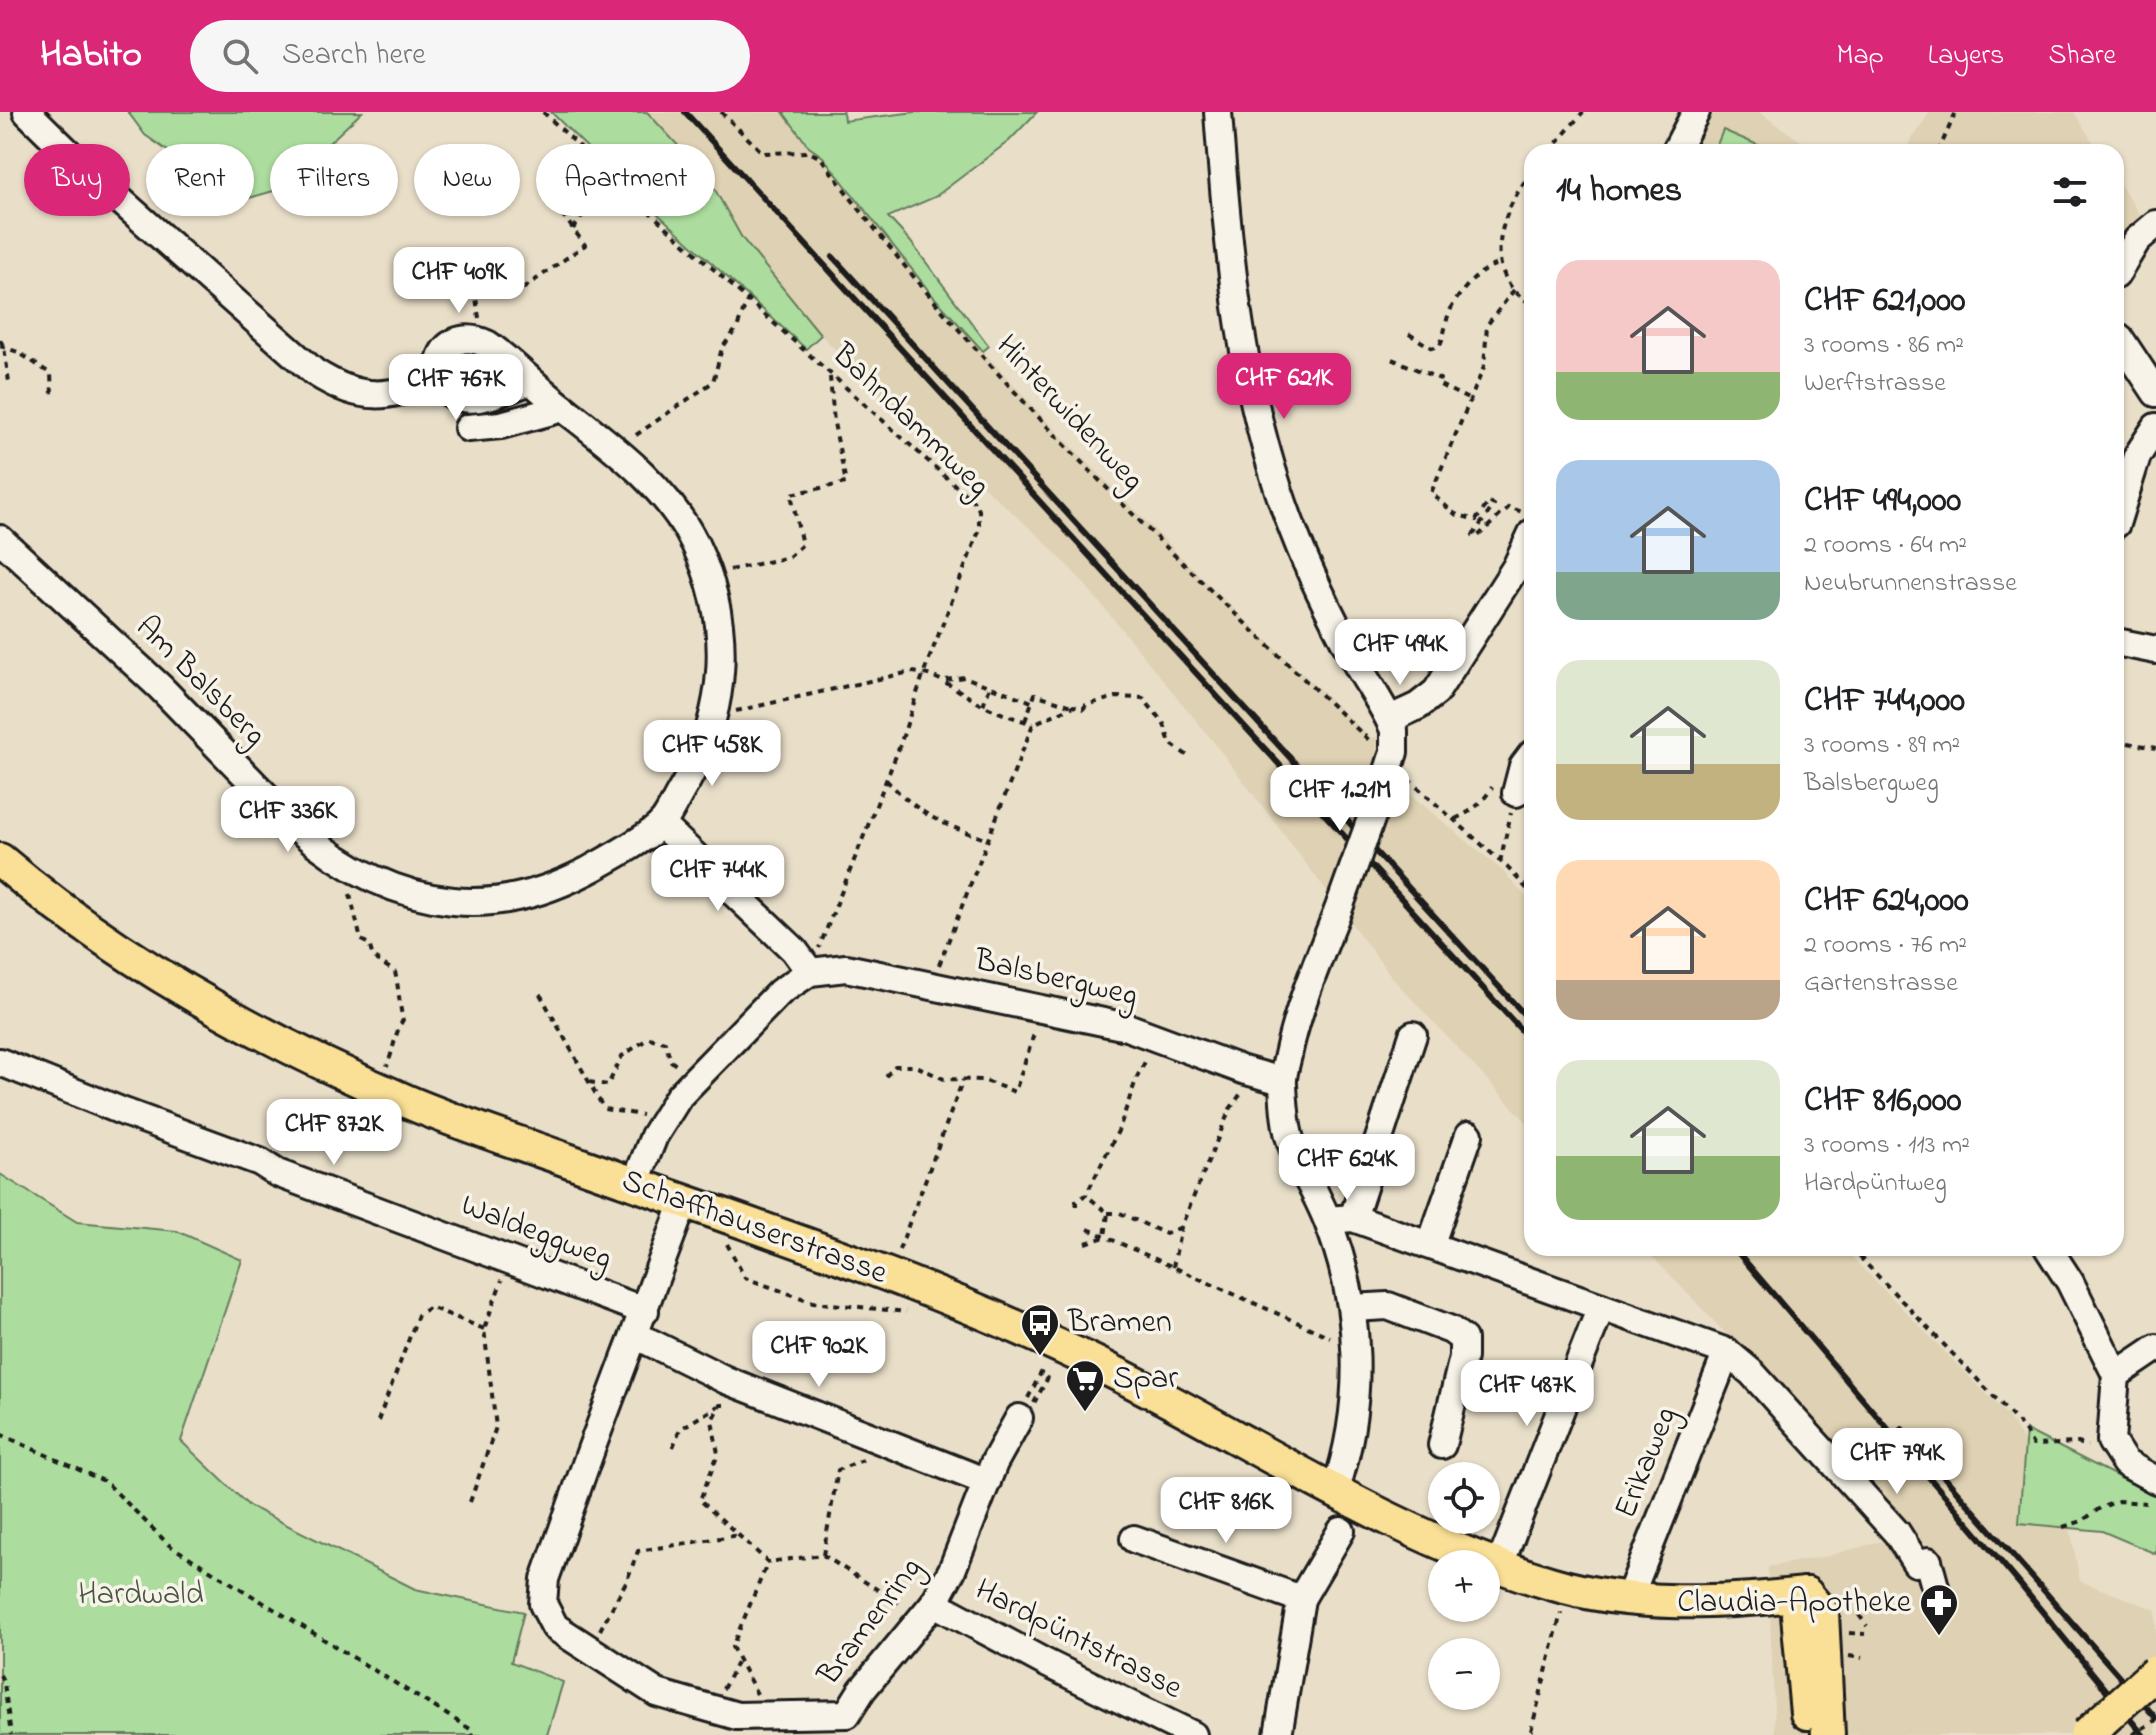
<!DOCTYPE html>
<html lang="en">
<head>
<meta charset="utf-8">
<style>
  body { margin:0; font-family:"Indie Flower",sans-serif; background:#f6f6f6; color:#202124; height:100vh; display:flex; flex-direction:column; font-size:30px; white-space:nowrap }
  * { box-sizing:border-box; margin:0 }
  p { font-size:26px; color:#757577 }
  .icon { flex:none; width:44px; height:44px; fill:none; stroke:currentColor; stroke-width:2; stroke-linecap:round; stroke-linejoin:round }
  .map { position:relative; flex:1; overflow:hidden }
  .side { position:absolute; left:1524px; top:32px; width:600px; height:1112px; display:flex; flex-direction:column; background:#fff; border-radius:24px; box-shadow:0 2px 6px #0004 }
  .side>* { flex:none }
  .banner { position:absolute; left:24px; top:32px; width:760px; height:72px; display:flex; gap:16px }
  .controls { position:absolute; left:1428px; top:1350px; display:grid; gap:16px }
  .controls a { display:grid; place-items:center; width:72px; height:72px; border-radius:50%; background:#fff; box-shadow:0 2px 6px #0004; font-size:40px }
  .price { position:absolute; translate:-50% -68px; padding:0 18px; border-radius:16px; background:#fff; color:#222; font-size:26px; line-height:52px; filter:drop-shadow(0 2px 4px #0008) }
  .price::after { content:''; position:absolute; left:50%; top:48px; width:24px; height:18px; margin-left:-12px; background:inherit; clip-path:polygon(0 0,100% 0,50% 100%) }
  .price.current { background:#db2777; color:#fff }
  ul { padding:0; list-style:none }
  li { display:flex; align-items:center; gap:24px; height:200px; padding:0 32px }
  li span { display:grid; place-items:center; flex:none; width:224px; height:160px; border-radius:24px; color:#555 }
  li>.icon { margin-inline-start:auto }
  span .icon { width:96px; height:96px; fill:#fffc; stroke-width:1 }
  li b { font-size:34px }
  h2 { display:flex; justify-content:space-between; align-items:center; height:96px; padding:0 32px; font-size:34px }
  .tag { padding:0 28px; border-radius:36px; background:#fff; box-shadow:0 2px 6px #0004; font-size:28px; line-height:72px }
  .tag.current { background:#db2777; color:#fff }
  header { display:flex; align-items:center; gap:48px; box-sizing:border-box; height:112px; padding:0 40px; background:#db2777; color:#fff }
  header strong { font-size:38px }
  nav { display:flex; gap:44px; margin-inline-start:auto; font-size:28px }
  .search { width:560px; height:72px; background:#f6f6f6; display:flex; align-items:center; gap:20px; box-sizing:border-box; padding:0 28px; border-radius:44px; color:#757577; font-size:30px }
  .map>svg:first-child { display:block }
  .built { fill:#dfd1b3 }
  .green { fill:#acdd9e; stroke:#647c5d; stroke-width:2 }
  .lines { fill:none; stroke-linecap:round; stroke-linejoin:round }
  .minor-casing { stroke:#1c1c1c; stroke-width:32 }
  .major-casing { stroke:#1c1c1c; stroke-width:38 }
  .path { stroke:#1c1c1c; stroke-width:4; stroke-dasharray:6 6; stroke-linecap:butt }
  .minor { stroke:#f7f3e8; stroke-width:26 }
  .major { stroke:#fadf96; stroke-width:32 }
  .rail { stroke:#1c1c1c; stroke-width:6 }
  .minor-bridge-casing { stroke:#1c1c1c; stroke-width:32; stroke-linecap:butt }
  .major-bridge-casing { stroke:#1c1c1c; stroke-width:38; stroke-linecap:butt }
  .path-bridge { stroke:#1c1c1c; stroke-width:4; stroke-dasharray:6 6; stroke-linecap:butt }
  .minor-bridge { stroke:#f7f3e8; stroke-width:26 }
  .major-bridge { stroke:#fadf96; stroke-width:32 }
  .labels { text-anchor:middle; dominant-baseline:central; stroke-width:7; stroke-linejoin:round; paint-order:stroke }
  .street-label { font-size:32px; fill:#1c1c1c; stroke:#f7f3e8 }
  .poi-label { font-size:32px; fill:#1c1c1c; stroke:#f7f3e8; text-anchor:start }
  .park-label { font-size:32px; fill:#475643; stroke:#f7f3e8 }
</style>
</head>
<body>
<header>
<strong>Habito</strong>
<div class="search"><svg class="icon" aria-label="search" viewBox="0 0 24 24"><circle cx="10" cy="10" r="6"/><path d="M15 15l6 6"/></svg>Search here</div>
<nav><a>Map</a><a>Layers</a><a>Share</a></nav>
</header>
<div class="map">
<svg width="2156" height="1623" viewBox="0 0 2156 1623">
  <rect width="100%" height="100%" fill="#e9dfc9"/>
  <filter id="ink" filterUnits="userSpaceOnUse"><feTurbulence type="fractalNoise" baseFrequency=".0125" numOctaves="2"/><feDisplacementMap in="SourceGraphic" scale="16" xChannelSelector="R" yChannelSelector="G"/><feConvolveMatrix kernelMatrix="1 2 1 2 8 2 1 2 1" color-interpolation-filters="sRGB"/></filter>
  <g filter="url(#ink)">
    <g class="built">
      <path d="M647 0H783L809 35 823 45 933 184 1046 308 1217 481 1371 626 1377 625V655L1503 759 1532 792V1016L1395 869 1212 628 1082 469 1041 426 875 278 821 223 742 126 709 67Z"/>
      <path d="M1715 0H1759L1817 40H1693L1698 26Z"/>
      <path d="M1930 0H2074L2099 40H1903Z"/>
      <path d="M2116 66 2140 103 2116 127Z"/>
      <path d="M1644 1136H1843L2007 1303 2066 1394 2080 1469 2156 1498V1623H1775L1768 1455 1827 1444 1915 1420Z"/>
    </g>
    <g class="green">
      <path d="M128 0H362L280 77 239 89 145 23Z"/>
      <path d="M551 0H647L709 67 742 126 821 223 806 237 614 62Z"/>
      <path d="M783 0H843L844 9 915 0H1037L1009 29 935 85 888 105 910 129 989 234 983 239 933 184 823 45 809 35Z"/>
      <path d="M1723 18 1774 40H1714Z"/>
      <path d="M0 1062 77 1110 177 1119 242 1148 181 1329 249 1394 415 1477 524 1500 511 1550 563 1570 547 1623H0Z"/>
      <path d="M2026 1318 2156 1384V1442L2102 1419 2019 1411Z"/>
    </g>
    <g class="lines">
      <defs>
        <g id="minor">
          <path d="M27 0 85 57 314 260C365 292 386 285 440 268"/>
          <path d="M1218 0C1228 143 1241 289 1295 423 1312 467 1333 508 1355 549 1368 572 1384 594 1394 618V640L1386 665"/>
          <path d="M1675 40 1696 0"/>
          <path d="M2116 163 2137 128 2156 112"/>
          <path d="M2116 224 2121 228 2156 281"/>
          <path d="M468 316 501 313 563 296"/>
          <path d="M2116 412 2137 344 2156 315"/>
          <path d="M0 427 160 575 297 716C342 755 393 783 453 789 499 794 546 780 587 759 605 749 650 725 663 710 670 701 675 689 681 679 728 602 734 513 695 432 665 370 604 329 552 287 530 269 510 248 487 232 436 209 421 279 463 286 484 290 511 275 531 269"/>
          <path d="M2116 530 2156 538"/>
          <path d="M1390 607 1418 594 1436 580 1516 455 1532 421"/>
          <path d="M1516 681 1523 654 1532 642"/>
          <path d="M661 712 794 838 810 860"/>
          <path d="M0 950 124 1000 260 1050 277 1061 645 1199"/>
          <path d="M635 1072 654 1024 679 984 780 880 810 860 846 856 1127 915 1243 958 1282 969"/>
          <path d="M684 1090 592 1335 545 1467 543 1492 555 1515 657 1581 737 1604 847 1602 862 1578 934 1491 952 1458 994 1351 1019 1306"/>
          <path d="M1353 1106 1413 923"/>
          <path d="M1328 1108 1353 1106 1727 1240 1752 1261 1897 1421 1916 1451"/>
          <path d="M1430 1134 1469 1023"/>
          <path d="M2048 1136 2070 1170 2116 1263"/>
          <path d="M1352 1196 1388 1194 1451 1218 1463 1227V1245L1442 1333"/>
          <path d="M635 1223 726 1268 987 1370"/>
          <path d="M2116 1263 2111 1329 2125 1351 2156 1368"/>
          <path d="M2116 1263 2156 1236"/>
          <path d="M1335 1379C1365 1292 1362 1196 1328 1110 1318 1084 1302 1059 1292 1033 1285 1016 1284 991 1283 973 1282 963 1286 952 1288 943 1299 891 1321 842 1340 793"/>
          <path d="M1134 1427 1301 1487"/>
          <path d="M1928 1449 1937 1482"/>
          <path d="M1499 1455 1601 1195"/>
          <path d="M1629 1486 1727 1240"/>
          <path d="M934 1491 1046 1551 1193 1623"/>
          <path d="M1278 1623 1301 1487 1341 1419"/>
        </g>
        <g id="major">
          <path d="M0 748C121 851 263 928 408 990 460 1012 514 1029 567 1048 732 1107 900 1161 1059 1234 1225 1309 1374 1419 1550 1471 1632 1496 1722 1491 1806 1482"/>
          <path d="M1806 1482 1822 1501 1828 1623"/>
          <path d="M1806 1482 1798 1503 1807 1601"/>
        </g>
      </defs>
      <use href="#minor" class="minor-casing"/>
      <use href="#major" class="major-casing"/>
      <g class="path">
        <path d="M543 0 645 96 975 391 979 398V419L924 560 899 636 819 836"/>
        <path d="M721 0 763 41 809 40 821 46C979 263 1176 447 1371 630"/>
        <path d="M1549 40 1583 0"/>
        <path d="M1938 40 1956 0"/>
        <path d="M1532 60C1501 98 1478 163 1532 192"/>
        <path d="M573 117 592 89"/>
        <path d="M1514 178 1487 213 1484 255 1431 381 1455 402 1476 408 1489 390 1494 393 1473 423 1477 425 1509 395 1522 400"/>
        <path d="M479 206 474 172 524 176 585 133 548 83 571 78C596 91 598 91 620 74"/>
        <path d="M1409 222 1432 236 1440 233C1445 222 1445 212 1449 201 1457 182 1479 157 1498 152"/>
        <path d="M0 228 4 235 9 270"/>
        <path d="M0 234 18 240 51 262 52 282"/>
        <path d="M1392 247 1440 267 1438 272 1470 288"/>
        <path d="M636 323 713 270 722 236 737 216 747 189"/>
        <path d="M730 458 789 445 802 433 791 382 846 371 834 311 830 265"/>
        <path d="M946 568 964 565 1032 590"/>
        <path d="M983 593 990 574"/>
        <path d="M736 599 910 560C938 561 956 578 979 591 995 600 1015 606 1033 612"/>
        <path d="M1025 609 1035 582 1072 594"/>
        <path d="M2116 629 2156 636"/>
        <path d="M1408 667 1507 755 1532 782"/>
        <path d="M886 668C923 705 939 711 988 728"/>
        <path d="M1455 707C1472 699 1482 692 1492 675"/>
        <path d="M1500 750 1511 701"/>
        <path d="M350 782 361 828 369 832 373 845 395 860C399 877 399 892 403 908 395 920 393 940 387 954"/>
        <path d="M939 853 1033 612 1074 594 1083 597 1086 593 1116 585 1143 586 1164 612 1170 631 1188 644"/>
        <path d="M540 882 604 997 642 1003"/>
        <path d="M886 964 895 954H916L944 967 983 968 1015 980 1035 919"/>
        <path d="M589 970 608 973 622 944 649 926 665 930 671 949 677 954"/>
        <path d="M1076 1094V1089L1086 1083 1119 1017 1137 965 1146 948"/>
        <path d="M1108 1101H1120L1166 1122 1181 1115"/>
        <path d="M1088 1117 1330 1225"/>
        <path d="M1086 1131 1105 1125 1108 1101 1086 1083"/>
        <path d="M727 1132 745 1166 813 1190 906 1200"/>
        <path d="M1851 1136 2002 1293 2024 1317 2033 1333 2078 1331 2088 1334"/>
        <path d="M899 1138 963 968"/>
        <path d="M1173 1155 1181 1115 1230 997 1242 980"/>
        <path d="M1028 1286 1044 1255"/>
        <path d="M1034 1291 1051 1260"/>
        <path d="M724 1293H720L712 1308 718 1342 700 1388 768 1450 823 1443 903 1494"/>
        <path d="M378 1309 418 1203 430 1195 484 1217"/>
        <path d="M0 1322 106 1370 169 1433 472 1618 473 1623"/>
        <path d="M673 1335 680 1317 718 1294"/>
        <path d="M470 1390 496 1315 484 1217 502 1168"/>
        <path d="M2063 1415 2082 1409 2100 1396 2118 1389 2146 1391"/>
        <path d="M823 1443 838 1358 863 1348"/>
        <path d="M1859 1503 1867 1514"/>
        <path d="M600 1518 627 1468 638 1439 739 1423"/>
        <path d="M1849 1521 1865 1522"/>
        <path d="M1849 1544 1862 1546"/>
        <path d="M0 1563 4 1571 11 1623"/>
        <path d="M723 1577 739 1547"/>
        <path d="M757 1582 732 1535 768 1450"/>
        <path d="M1531 1619 1561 1501"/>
      </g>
      <use href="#minor" class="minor"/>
      <use href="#major" class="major"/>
      <g class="rail">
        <path d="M685 0 1532 930"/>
        <path d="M833 145 1532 911"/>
        <path d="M1734 1136 2019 1471 2143 1623"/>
        <path d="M1902 1317 2156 1606"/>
      </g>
      <defs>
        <path id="minor-bridge" d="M1340 793 1386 665"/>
        <path id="major-bridge" d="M2086 1623 2156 1560"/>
      </defs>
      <use href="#minor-bridge" class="minor-bridge-casing"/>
      <use href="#major-bridge" class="major-bridge-casing"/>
      <path class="path-bridge" d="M2132 1623 2156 1608"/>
      <use href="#minor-bridge" class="minor-bridge"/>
      <use href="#major-bridge" class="major-bridge"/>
    </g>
  </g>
  <defs>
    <symbol id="bus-pin" viewBox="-11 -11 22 30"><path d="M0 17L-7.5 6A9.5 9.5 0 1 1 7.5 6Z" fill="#1c1c1c" stroke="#f7f3e8"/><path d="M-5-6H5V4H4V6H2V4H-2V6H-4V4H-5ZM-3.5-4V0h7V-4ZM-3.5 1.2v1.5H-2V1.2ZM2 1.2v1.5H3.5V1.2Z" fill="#fff"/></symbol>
    <symbol id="supermarket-pin" viewBox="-11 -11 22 30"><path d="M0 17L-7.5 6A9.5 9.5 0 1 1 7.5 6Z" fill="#1c1c1c" stroke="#f7f3e8"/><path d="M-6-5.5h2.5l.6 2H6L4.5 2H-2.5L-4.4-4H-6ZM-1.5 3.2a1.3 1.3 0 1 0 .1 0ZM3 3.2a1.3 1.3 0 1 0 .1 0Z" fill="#fff"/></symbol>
    <symbol id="pharmacy-pin" viewBox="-11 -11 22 30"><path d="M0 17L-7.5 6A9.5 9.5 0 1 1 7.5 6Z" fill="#1c1c1c" stroke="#f7f3e8"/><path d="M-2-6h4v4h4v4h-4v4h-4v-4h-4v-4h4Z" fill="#fff"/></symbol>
  </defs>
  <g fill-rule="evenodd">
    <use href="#bus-pin" x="1018" y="1189" width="44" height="60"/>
    <use href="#supermarket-pin" x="1063" y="1245" width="44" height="60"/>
    <use href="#pharmacy-pin" x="1917" y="1469" width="44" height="60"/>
  </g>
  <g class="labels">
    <g class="street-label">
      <text transform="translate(1069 302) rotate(47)">Hinterwidenweg</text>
      <text transform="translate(910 309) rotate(44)">Bahndammweg</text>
      <text transform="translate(200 570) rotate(45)">Am Balsberg</text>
      <text transform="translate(1056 867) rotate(13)">Balsbergweg</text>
      <text transform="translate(754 1116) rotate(20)">Schaffhauserstrasse</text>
      <text transform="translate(536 1121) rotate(21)">Waldeggweg</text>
      <text transform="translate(1647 1351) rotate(-68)">Erikaweg</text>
      <text transform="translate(871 1510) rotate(-53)">Bramenring</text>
      <text transform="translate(1078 1528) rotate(27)">Hardpüntstrasse</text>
    </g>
    <g class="poi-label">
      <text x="1068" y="1211">Bramen</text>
      <text x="1113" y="1267">Spar</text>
      <text x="1911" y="1491" text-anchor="end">Claudia-Apotheke</text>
    </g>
    <g class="park-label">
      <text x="141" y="1483">Hardwald</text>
    </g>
  </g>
</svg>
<div class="controls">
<a><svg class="icon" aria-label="locate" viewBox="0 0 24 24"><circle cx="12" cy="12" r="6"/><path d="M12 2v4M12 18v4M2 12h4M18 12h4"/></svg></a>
<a>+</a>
<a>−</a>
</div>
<b class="price" style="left:459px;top:203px">CHF 409K</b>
<b class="price current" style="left:1284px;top:309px">CHF 621K</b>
<b class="price" style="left:456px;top:310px">CHF 767K</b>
<b class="price" style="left:1400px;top:575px">CHF 494K</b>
<b class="price" style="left:712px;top:676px">CHF 458K</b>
<b class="price" style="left:1340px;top:721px">CHF 1.21M</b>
<b class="price" style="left:288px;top:742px">CHF 336K</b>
<b class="price" style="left:718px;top:801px">CHF 744K</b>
<b class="price" style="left:334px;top:1055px">CHF 872K</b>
<b class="price" style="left:1347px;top:1090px">CHF 624K</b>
<b class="price" style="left:819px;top:1277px">CHF 902K</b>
<b class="price" style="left:1527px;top:1316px">CHF 487K</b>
<b class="price" style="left:1897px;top:1384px">CHF 794K</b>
<b class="price" style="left:1226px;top:1433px">CHF 816K</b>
<div class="banner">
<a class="tag current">Buy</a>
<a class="tag">Rent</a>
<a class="tag">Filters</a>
<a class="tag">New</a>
<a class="tag">Apartment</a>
</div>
<section class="side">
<h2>14 homes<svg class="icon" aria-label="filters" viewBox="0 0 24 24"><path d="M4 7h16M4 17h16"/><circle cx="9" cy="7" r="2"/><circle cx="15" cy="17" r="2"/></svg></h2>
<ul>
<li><span style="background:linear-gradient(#f6c9c9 70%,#8fb573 0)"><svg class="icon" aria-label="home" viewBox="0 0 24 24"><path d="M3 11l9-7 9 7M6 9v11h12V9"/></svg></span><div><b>CHF 621,000</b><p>3 rooms · 86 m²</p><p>Werftstrasse</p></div></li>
<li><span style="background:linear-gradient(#a9c7e8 70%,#7fa58c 0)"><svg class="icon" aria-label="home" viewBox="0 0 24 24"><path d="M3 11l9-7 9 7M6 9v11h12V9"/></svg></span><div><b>CHF 494,000</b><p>2 rooms · 64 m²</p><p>Neubrunnenstrasse</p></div></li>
<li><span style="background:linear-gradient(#dfe7d0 65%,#c2b280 0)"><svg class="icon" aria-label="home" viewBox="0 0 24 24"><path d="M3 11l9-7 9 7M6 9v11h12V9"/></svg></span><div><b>CHF 744,000</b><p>3 rooms · 89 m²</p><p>Balsbergweg</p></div></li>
<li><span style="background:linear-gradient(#ffd9b3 75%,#b9a48a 0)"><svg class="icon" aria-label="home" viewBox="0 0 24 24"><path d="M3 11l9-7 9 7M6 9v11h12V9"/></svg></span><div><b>CHF 624,000</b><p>2 rooms · 76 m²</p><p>Gartenstrasse</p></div></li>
<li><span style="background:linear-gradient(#dfe7d0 60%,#8fb573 0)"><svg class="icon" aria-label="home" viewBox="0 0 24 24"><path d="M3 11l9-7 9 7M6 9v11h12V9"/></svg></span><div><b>CHF 816,000</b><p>3 rooms · 113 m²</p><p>Hardpüntweg</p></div></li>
</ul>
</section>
</div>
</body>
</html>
